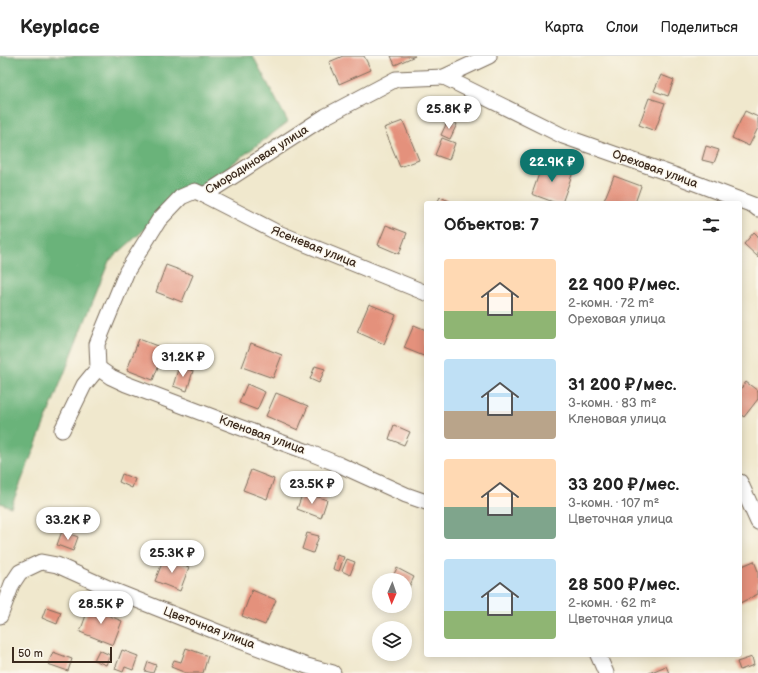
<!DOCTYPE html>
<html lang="ru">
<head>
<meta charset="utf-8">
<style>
  body { margin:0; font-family:"Balsamiq Sans",sans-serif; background:#f6f6f6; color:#222; height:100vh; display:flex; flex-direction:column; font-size:15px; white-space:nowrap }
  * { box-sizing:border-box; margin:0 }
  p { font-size:13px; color:#767676 }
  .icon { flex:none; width:22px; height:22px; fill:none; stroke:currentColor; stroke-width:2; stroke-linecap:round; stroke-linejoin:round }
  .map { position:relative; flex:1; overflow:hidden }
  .side { position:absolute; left:424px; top:145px; width:318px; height:456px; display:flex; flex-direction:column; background:#fff; border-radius:4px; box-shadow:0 2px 10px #0003 }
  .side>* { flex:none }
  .needle { width:26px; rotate:182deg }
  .buttons { position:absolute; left:372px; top:517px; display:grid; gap:8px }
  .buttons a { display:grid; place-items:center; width:40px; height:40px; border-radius:50%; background:#fff; box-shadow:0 2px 10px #0003; font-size:20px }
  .scale { position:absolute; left:12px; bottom:10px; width:100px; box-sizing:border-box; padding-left:4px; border:2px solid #3b2a1e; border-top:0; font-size:11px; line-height:14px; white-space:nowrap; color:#3b2a1e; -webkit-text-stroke:3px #fbf7ec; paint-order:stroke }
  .price { position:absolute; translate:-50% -34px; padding:0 9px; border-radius:14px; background:#fff; color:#222; font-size:13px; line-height:26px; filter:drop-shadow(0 1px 2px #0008) }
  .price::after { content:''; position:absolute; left:50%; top:24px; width:12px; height:9px; margin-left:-6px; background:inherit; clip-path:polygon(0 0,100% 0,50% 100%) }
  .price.on { background:#0f766e; color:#fff }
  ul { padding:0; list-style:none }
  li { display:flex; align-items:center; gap:12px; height:100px; padding:0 20px }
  li span { display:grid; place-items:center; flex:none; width:112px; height:80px; border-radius:4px; color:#555 }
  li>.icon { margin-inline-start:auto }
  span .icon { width:48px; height:48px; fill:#fffc; stroke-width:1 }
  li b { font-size:17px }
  h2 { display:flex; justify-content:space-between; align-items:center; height:48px; padding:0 20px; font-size:17px }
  header { display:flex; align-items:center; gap:24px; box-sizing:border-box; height:56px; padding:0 20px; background:#fff; border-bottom:1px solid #e0e0e0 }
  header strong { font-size:19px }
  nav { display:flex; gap:22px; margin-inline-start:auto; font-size:14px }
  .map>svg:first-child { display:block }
  .forest { fill:#6bb37a; stroke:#536e4c }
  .building { fill:#e4917b }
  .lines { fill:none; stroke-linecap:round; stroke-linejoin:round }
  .street-casing { stroke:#7a6c5b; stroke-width:17 }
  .street { stroke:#fff; stroke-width:15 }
  .labels { text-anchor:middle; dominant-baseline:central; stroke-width:3; stroke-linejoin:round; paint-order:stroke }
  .street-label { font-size:12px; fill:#3b2a1e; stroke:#fbf7ec }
</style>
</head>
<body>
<header>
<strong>Keyplace</strong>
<nav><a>Карта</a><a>Слои</a><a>Поделиться</a></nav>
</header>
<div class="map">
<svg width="758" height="617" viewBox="0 0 758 617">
  <rect width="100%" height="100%" fill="#fbf7ec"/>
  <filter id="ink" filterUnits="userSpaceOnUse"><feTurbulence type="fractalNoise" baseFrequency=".025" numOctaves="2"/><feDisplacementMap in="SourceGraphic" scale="8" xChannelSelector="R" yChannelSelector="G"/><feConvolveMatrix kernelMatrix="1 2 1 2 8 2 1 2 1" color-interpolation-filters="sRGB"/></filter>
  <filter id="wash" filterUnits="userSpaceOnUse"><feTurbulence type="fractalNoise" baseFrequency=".012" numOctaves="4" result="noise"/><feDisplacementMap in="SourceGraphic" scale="16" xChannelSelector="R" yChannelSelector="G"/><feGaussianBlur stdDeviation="0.9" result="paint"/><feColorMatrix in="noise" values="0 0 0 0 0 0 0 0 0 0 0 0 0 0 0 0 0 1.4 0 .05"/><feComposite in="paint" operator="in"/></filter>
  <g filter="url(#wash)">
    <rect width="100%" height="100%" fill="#f0e8cd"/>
    <path class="forest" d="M0 0H253L288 66 144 174 109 205 11 451 0 447Z"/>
    <g id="blocks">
      <g class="building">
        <path d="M343 0H364L371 14 339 28 329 6Z"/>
        <path d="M391 0H415L395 9Z"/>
        <path d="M661 19 674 24 668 40 654 35Z"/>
        <path d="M649 42 665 47 655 75 639 69Z"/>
        <path d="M745 55 758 61V72L749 90 732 82Z"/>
        <path d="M448 64 457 68 450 83 441 79Z"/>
        <path d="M403 65 419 104 400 111 384 72Z"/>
        <path d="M442 82 455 87 449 104 435 99Z"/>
        <path d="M706 90 719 94 714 107 702 104Z"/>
        <path d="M543 106 573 116 562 147H556L532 138Z"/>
        <path d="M614 120 641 130 635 147H603Z"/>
        <path d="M440 141 454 147H437Z"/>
        <path d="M386 169 407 177 399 198 378 189Z"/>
        <path d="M754 176 758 180V201L744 188Z"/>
        <path d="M166 209 193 219 182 246 156 236Z"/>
        <path d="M369 248 396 259 384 288 357 276Z"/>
        <path d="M414 269 426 274V301L404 292Z"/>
        <path d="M139 283 165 293 153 324 127 314Z"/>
        <path d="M251 287 282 299 273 322 242 311Z"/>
        <path d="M179 310 193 315 187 335 173 330Z"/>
        <path d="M315 310 325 313 319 327 310 323Z"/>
        <path d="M746 326 758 335V343L744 361 740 358V334Z"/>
        <path d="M247 328 265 336 257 354 239 347Z"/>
        <path d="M276 337 308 350 298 374 266 360Z"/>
        <path d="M394 369 410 376 404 389 389 383Z"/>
        <path d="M251 414 274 423 267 443 243 434Z"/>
        <path d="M122 418 135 423 132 432 119 426Z"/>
        <path d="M303 436 327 444 321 462 297 453Z"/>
        <path d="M62 475 78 481 73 495 57 489Z"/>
        <path d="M307 477 319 480 313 497 302 493Z"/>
        <path d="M337 499 344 501 339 515 333 513Z"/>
        <path d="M164 502 189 511 180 535 155 525Z"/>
        <path d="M347 503 355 506 350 519 342 515Z"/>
        <path d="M754 505 758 515V538L740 547V511Z"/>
        <path d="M397 512 414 521 407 535 405 534V524H391Z"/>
        <path d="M252 534 276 544 265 569 242 560Z"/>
        <path d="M90 548 106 555 105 558 122 565 113 589 80 576Z"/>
        <path d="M46 551 61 556 57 568 42 562Z"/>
        <path d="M186 592 208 600 203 617H186L171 611 174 604 181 606Z"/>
        <path d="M99 594 110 599 106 609 94 604Z"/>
        <path d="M122 594 138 600 133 614 125 611 123 616 115 613Z"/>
        <path d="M53 596 72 603 68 615 48 608Z"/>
        <path d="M752 601 754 609 740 614 737 606Z"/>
        <path d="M148 606 156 609 153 617 145 615Z"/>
        <path d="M666 610 669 617H649Z"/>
      </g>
    </g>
  </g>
  <g filter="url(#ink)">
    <use href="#blocks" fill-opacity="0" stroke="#7a6c5b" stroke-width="1"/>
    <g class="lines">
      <defs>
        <g id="street">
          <path d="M444 21 563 80 674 119 753 149 758 153"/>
          <path d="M204 139 276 176 426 237"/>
          <path d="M98 312 111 321 126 328 239 371 308 396 340 409 406 439 426 446"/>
          <path d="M62 374 84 329 98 312 97 288 127 215 159 164 181 141 195 135 204 139 326 60 396 23 444 21 489 0"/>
          <path d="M740 426 758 466"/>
          <path d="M0 560 12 528 20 516 41 506 57 509 117 536 230 581 307 610 333 617"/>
          <path d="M598 599 606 617"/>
        </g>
      </defs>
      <use href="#street" class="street-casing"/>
      <use href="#street" class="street"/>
    </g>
  </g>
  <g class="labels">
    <g class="street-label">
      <text transform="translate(257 104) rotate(-32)">Смородиновая улица</text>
      <text transform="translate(655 113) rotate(20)">Ореховая улица</text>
      <text transform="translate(314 191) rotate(22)">Ясеневая улица</text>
      <text transform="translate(262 379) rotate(20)">Кленовая улица</text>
      <text transform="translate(209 572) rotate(21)">Цветочная улица</text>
    </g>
  </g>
</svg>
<div class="buttons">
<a><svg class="needle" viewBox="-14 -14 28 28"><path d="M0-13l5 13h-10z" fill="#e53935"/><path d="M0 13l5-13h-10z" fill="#767676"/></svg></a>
<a><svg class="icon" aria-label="layers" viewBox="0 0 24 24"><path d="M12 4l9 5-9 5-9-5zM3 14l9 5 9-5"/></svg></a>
</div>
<div class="scale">50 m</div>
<b class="price" style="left:449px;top:74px">25.8K ₽</b>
<b class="price on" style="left:552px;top:127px">22.9K ₽</b>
<b class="price" style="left:183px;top:322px">31.2K ₽</b>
<b class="price" style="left:312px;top:449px">23.5K ₽</b>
<b class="price" style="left:68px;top:485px">33.2K ₽</b>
<b class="price" style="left:172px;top:518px">25.3K ₽</b>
<b class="price" style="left:101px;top:569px">28.5K ₽</b>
<section class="side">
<h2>Объектов: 7<svg class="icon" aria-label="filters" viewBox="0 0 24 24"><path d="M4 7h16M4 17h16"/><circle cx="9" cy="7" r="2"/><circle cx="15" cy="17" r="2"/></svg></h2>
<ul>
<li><span style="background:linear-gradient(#ffd9b3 65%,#8fb573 0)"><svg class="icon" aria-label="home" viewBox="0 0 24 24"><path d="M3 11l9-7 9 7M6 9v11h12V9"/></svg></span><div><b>22 900 ₽/мес.</b><p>2-комн. · 72 m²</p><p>Ореховая улица</p></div></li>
<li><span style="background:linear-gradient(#bfe0f5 65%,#b9a48a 0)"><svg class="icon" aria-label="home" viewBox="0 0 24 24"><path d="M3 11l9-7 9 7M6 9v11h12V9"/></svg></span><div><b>31 200 ₽/мес.</b><p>3-комн. · 83 m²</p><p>Кленовая улица</p></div></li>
<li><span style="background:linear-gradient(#ffd9b3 60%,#7fa58c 0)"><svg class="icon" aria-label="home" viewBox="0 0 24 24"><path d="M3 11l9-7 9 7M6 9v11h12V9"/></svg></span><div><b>33 200 ₽/мес.</b><p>3-комн. · 107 m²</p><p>Цветочная улица</p></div></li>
<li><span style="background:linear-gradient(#bfe0f5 65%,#8fb573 0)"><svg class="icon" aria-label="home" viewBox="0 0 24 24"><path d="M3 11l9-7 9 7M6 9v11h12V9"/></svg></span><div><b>28 500 ₽/мес.</b><p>2-комн. · 62 m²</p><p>Цветочная улица</p></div></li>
</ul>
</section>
</div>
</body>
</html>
